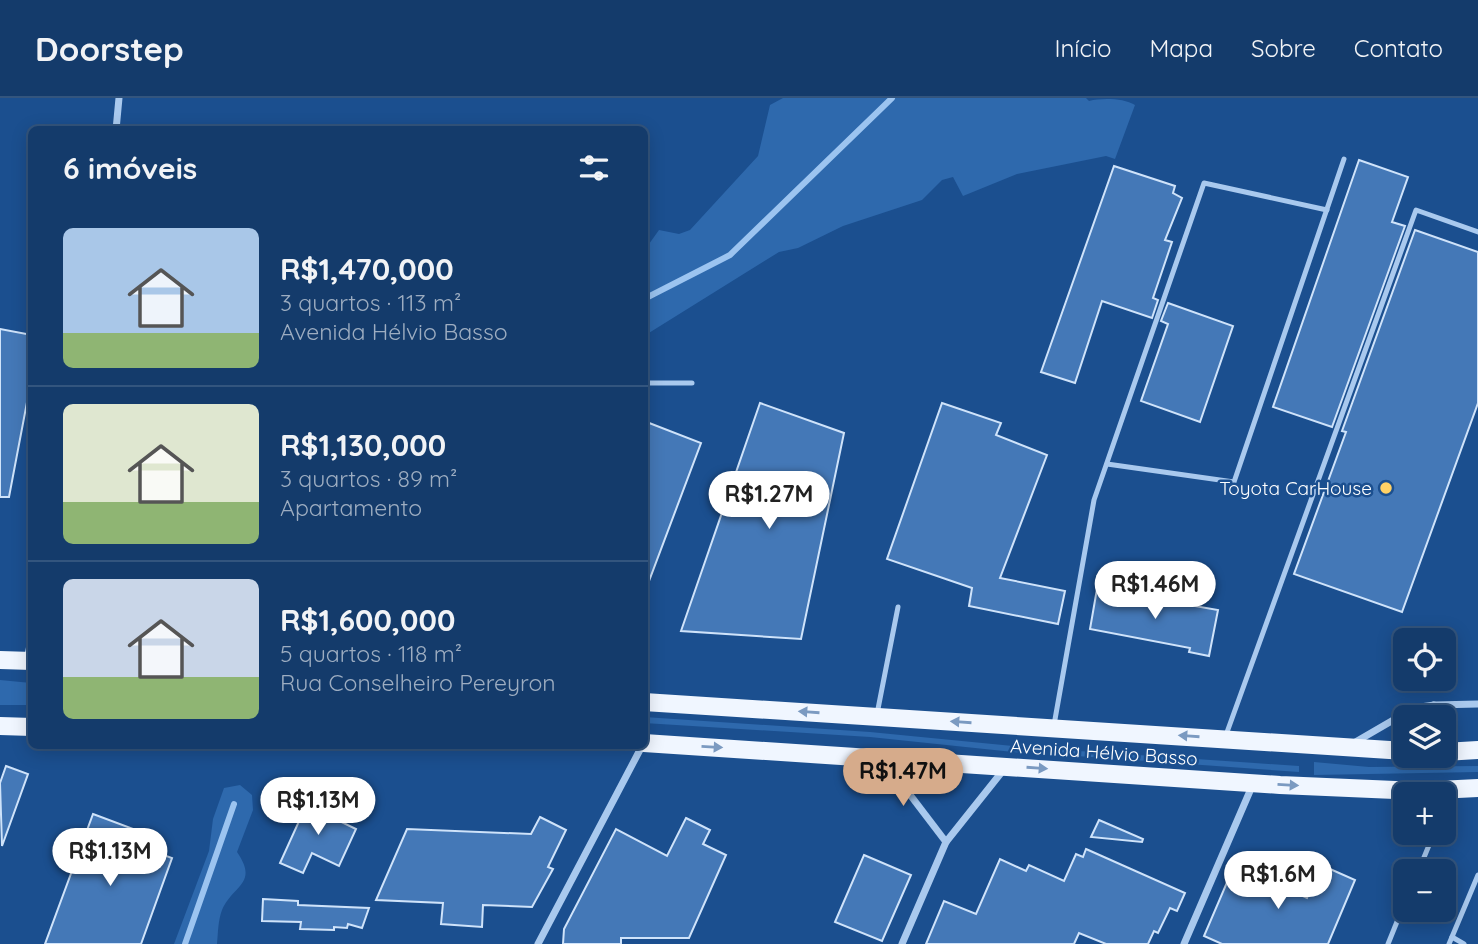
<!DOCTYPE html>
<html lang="pt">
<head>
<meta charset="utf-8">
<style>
  body { margin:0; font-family:Quicksand,sans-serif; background:#1d4271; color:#f1f3f6; height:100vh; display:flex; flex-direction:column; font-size:26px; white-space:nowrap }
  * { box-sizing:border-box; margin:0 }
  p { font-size:23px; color:#9dadc1 }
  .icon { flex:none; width:38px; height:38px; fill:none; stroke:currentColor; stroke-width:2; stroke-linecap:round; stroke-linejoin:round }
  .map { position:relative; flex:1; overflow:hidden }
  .sheet { position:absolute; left:28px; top:28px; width:620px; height:623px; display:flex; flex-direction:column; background:#143b6b; border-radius:10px; box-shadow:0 4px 18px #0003,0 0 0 2px #33557e }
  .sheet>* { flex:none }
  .buttons { position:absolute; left:1393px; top:530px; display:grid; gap:14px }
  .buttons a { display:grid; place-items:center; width:63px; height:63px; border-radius:10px; background:#143b6b; box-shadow:0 4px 18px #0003,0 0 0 2px #33557e; font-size:35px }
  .price { position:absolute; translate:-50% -60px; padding:0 16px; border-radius:24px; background:#fff; color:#222; font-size:23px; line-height:46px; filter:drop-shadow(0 2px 4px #0008) }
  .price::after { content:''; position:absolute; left:50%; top:42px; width:21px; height:16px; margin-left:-10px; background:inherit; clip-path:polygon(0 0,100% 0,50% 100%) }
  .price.current { background:#d6ab8b; color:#111 }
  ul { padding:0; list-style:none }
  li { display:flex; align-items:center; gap:21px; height:175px; padding:0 35px }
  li+li { border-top:2px solid #33557e }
  li span { display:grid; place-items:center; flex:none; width:196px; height:140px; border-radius:10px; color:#555 }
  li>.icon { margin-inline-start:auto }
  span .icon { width:84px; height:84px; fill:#fffc; stroke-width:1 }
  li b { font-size:30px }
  h2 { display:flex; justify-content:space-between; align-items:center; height:84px; padding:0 35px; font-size:30px }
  header { display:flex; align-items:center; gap:42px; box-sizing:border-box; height:98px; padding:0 35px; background:#143b6b; border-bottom:2px solid #33557e }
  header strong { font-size:33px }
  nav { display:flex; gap:38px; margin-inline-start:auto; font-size:24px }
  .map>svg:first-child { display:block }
  .green { fill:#2e69ad }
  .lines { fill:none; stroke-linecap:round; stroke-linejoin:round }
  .stream { stroke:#9cc4f0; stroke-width:6 }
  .building { fill:#4478b7; stroke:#cfe3fa; stroke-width:2 }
  .service { stroke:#a9c9ee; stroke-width:5 }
  .minor { stroke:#a9c9ee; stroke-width:7 }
  .primary { stroke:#f0f6ff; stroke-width:18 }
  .oneway { fill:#7b9ac1 }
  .poi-dot { fill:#ffd166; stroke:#1b4f8f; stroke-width:2.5 }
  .labels { text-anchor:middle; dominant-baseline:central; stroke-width:5; stroke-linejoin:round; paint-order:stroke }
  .poi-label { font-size:19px; fill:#fff; stroke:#1b4f8f; text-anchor:end }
  .street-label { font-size:19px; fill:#fff; stroke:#1b4f8f }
</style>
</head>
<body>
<header>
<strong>Doorstep</strong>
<nav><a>Início</a><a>Mapa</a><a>Sobre</a><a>Contato</a></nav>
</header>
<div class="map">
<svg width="1478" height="846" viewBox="0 0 1478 846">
  <rect width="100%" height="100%" fill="#1b4f8f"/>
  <g class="green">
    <path d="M783 0H1086L1089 3C1102 0 1123 0 1135 7L1115 61 1106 58 1017 76 963 98 953 79 942 82 922 102 843 128 798 150 779 154 644 238V153L659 132 679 136 690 132 758 58 770 7Z"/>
    <path d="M0 582 31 585V607H0Z"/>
    <path d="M644 619 870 634 1022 649V655L870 639 644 625Z"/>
    <path d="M1049 651 1299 668V674L1049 656Z"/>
    <path d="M1314 664 1369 669 1478 668V674L1314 677Z"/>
    <path d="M240 687 252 697 253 712 237 754C259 786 233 787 222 812 218 822 218 836 217 846H174L209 753 213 721 224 690Z"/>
  </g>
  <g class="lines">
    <g class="stream">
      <path d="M644 201 730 157 892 0"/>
      <path d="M185 846 234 706"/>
    </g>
  </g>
  <g class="building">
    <path d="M1359 62 1408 79 1392 124 1405 128 1332 329 1273 309Z"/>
    <path d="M1114 68 1175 88 1173 95 1182 100 1165 142 1172 144 1155 194 1153 200 1158 202 1152 220 1102 203 1075 285 1041 274Z"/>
    <path d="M1415 132 1478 154V305L1402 514 1294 476 1346 334 1342 333Z"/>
    <path d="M1168 205 1233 228 1200 324 1141 303 1168 226 1161 223Z"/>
    <path d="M0 231 32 237V278L9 399H0Z"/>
    <path d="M760 305 844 335 801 541 681 533Z"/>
    <path d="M942 305 1001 325 996 337 1047 357 1000 480 1065 493 1058 526 969 508 972 490 887 461Z"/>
    <path d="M644 323 701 345 646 491H644Z"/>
    <path d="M1097 491 1218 512 1209 558 1189 554 1190 550 1090 531Z"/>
    <path d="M6 668 28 676 2 748 0 685Z"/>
    <path d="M310 699 333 709 329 718 356 731 339 768 312 755 303 775 280 765Z"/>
    <path d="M93 716 144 735 139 748 172 760 141 846H45Z"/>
    <path d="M540 719 566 732 548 769 553 771 532 809 483 807 482 829 441 826 443 805 376 802 407 731 531 736Z"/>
    <path d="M686 720 710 732 703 746 726 757 689 840H621V846H563L564 831 616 731 667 758Z"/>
    <path d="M1099 722 1143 741 1142 744 1091 739Z"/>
    <path d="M1086 751 1185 795 1177 813 1170 810 1158 835 1154 833 1148 846H1106L1079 835 1074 846H926L944 803 976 816 1000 761 1026 773 1029 767 1064 783 1076 756 1083 759Z"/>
    <path d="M864 757 911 777 882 843 835 824Z"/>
    <path d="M1321 767 1355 782 1328 846H1222L1204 838 1234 768 1307 800Z"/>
    <path d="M263 801 298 803V807L369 810 362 830 348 826 347 830 334 829V832L300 831 301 824 262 823Z"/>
  </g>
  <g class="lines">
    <g class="service">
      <path d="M644 285H692"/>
      <path d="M1107 366 1234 384 1344 61"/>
      <path d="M877 616 898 509"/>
      <path d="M1054 627 1094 402 1204 85 1327 112"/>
      <path d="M1226 637 1416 112 1478 134"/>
      <path d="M1418 774 1434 735"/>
      <path d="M1452 839 1464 846"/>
      <path d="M1388 846 1405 804"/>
      <path d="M1449 846 1478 777"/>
    </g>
    <g class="minor">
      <path d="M116 32 119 0"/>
      <path d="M27 561 32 538"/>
      <path d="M1428 620 1434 607"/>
      <path d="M1352 646 1414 610 1434 607 1478 606"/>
      <path d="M885 664 946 744"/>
      <path d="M538 846 642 648"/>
      <path d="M902 846 946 744 1005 670"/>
      <path d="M1184 846 1253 686"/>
    </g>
    <g class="primary">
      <path d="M0 562 32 563"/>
      <path d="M644 604 1405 653"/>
      <path d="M0 628 32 629"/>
      <path d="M644 645 1280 687 1418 693 1478 690"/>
      <path d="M1444 654 1478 652"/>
    </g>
  </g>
  <defs><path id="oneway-solid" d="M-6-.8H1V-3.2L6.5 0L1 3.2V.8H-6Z" transform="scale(1.75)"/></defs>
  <g class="oneway">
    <use href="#oneway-solid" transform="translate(809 614) rotate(-176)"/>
    <use href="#oneway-solid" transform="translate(961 624) rotate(-176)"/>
    <use href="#oneway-solid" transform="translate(1189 638) rotate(-176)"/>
    <use href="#oneway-solid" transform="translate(712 649) rotate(3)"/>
    <use href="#oneway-solid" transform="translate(1037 670) rotate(4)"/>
    <use href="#oneway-solid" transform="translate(1288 687) rotate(3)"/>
  </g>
  <circle class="poi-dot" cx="1386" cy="390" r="7"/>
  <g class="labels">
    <g class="poi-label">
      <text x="1372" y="390">Toyota CarHouse</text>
    </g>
    <g class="street-label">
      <text transform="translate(1104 654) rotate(4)">Avenida Hélvio Basso</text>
    </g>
  </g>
</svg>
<div class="buttons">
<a><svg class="icon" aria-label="locate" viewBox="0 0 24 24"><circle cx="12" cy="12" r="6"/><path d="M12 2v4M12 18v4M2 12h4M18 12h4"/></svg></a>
<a><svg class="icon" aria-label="layers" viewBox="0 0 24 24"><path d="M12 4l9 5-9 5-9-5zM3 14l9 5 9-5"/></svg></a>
<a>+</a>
<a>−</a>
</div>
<b class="price" style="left:769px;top:433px">R$1.27M</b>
<b class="price" style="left:1155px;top:523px">R$1.46M</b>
<b class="price current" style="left:903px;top:710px">R$1.47M</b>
<b class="price" style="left:318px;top:739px">R$1.13M</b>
<b class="price" style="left:110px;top:790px">R$1.13M</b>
<b class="price" style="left:1278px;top:813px">R$1.6M</b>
<section class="sheet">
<h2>6 imóveis<svg class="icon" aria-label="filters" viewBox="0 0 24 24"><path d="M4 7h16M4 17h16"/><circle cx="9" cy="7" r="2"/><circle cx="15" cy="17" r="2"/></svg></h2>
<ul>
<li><span style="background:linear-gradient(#a9c7e8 75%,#8fb573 0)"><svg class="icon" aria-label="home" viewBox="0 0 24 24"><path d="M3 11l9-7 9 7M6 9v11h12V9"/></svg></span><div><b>R$1,470,000</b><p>3 quartos · 113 m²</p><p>Avenida Hélvio Basso</p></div></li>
<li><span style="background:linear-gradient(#dfe7d0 70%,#8fb573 0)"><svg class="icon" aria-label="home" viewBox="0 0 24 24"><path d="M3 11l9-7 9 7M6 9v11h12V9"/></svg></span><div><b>R$1,130,000</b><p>3 quartos · 89 m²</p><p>Apartamento</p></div></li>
<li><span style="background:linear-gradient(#c9d6e8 70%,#8fb573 0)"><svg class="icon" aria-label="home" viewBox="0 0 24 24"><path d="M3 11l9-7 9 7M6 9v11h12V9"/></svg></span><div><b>R$1,600,000</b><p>5 quartos · 118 m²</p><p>Rua Conselheiro Pereyron</p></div></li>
</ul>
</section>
</div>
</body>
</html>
